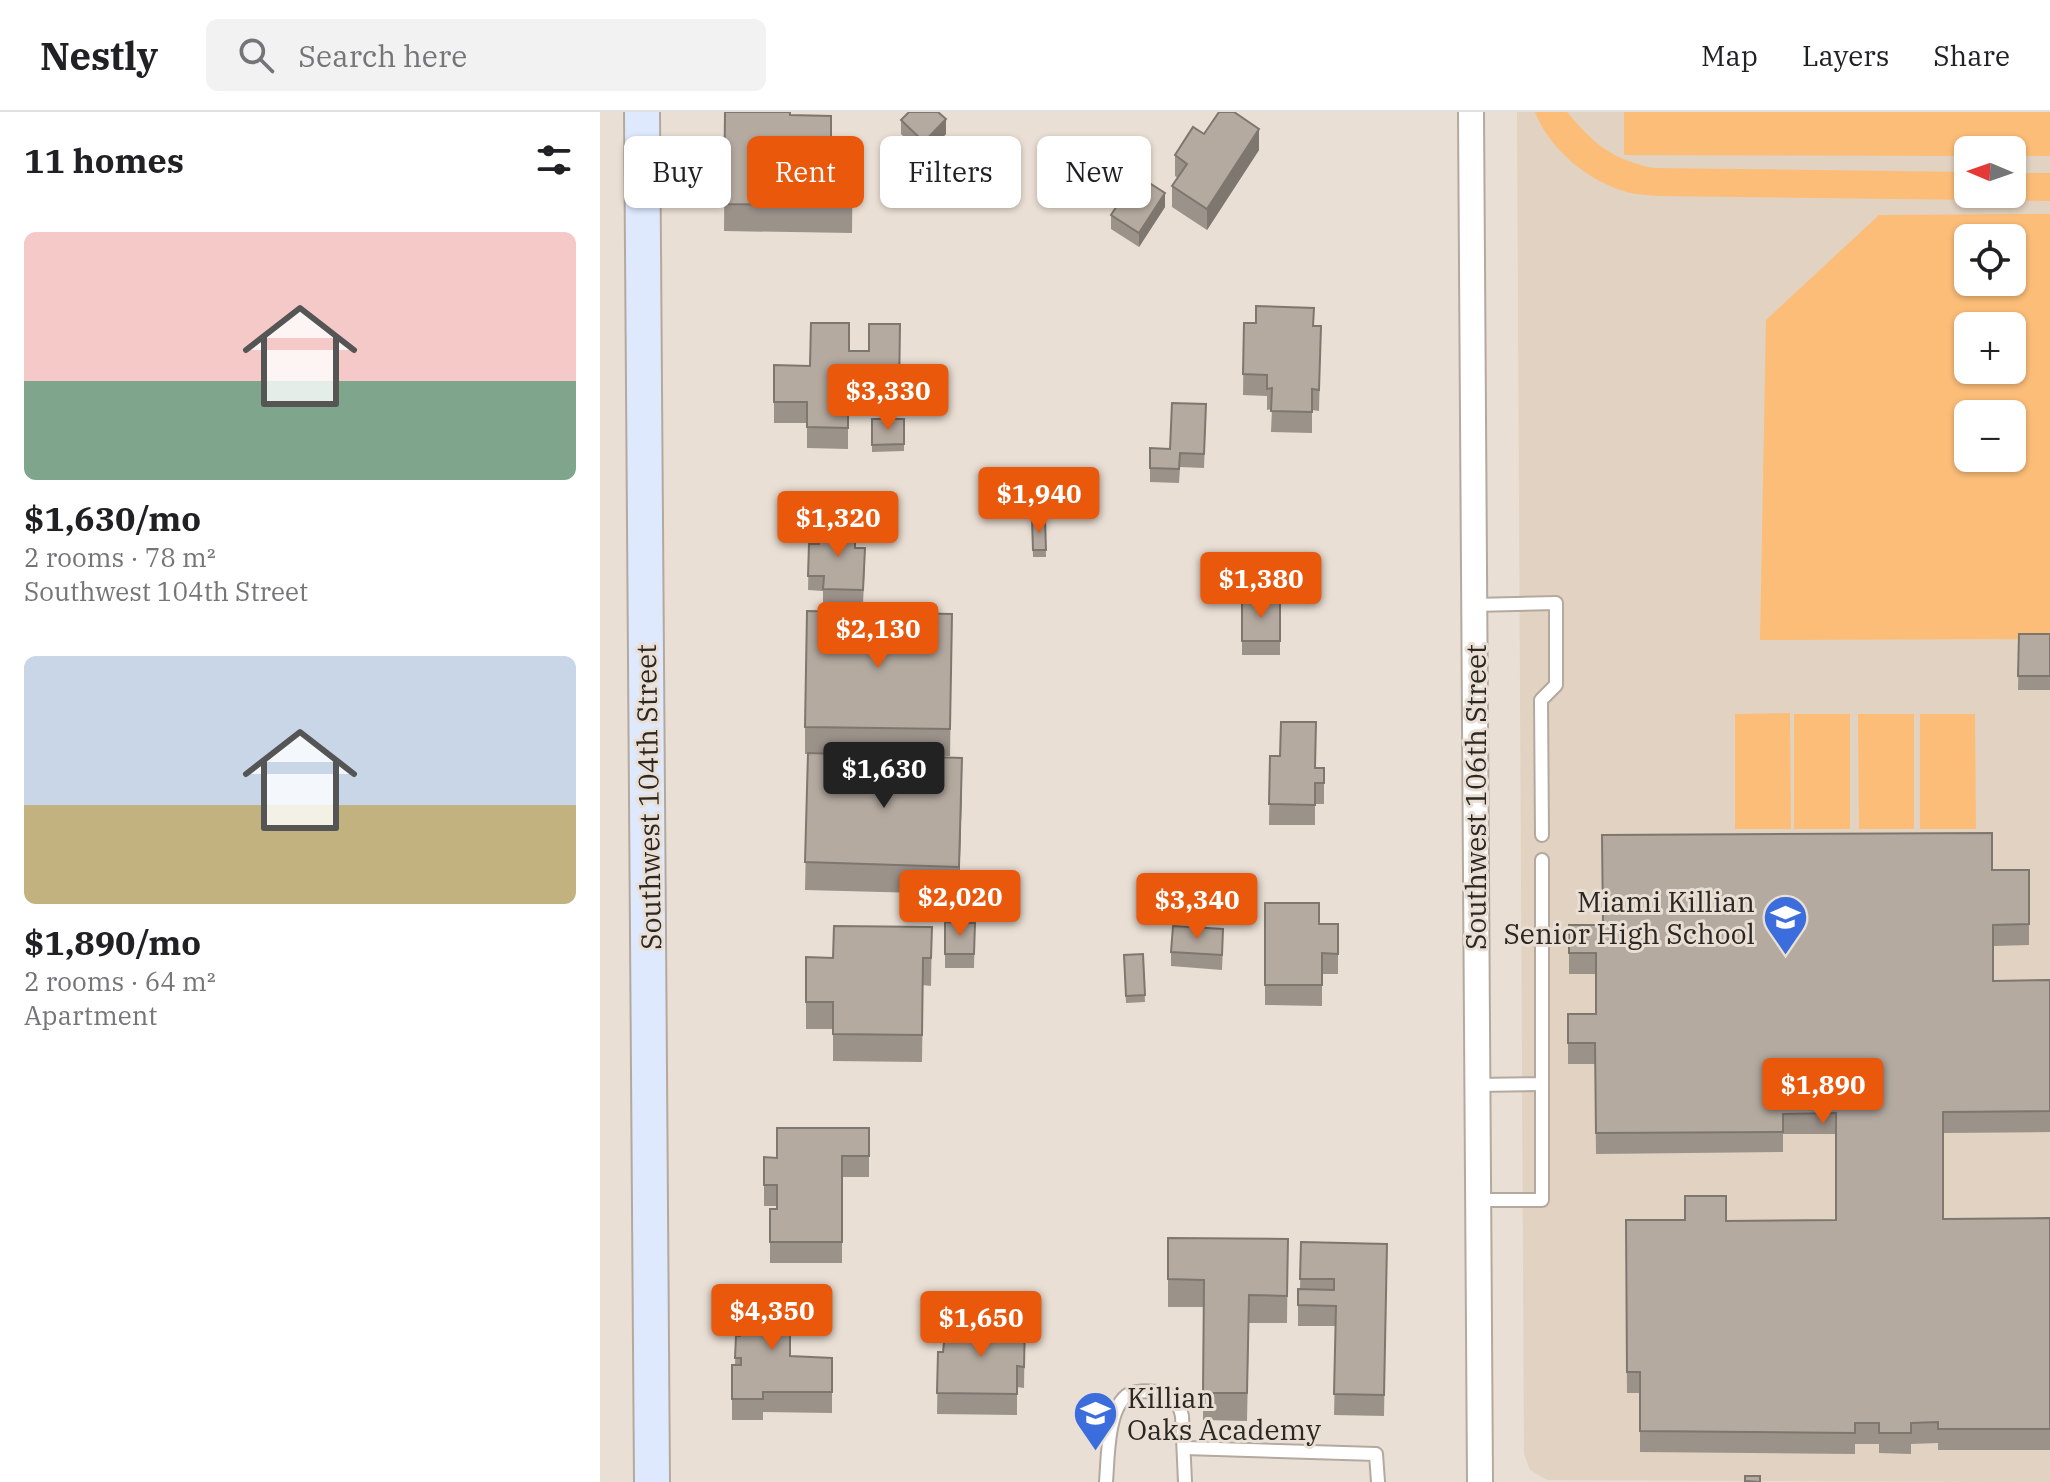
<!DOCTYPE html>
<html lang="en">
<head>
<meta charset="utf-8">
<style>
  body { margin:0; font-family:"IBM Plex Serif",serif; background:#f2f2f2; color:#202124; height:100vh; display:flex; flex-direction:column; font-size:30px; white-space:nowrap }
  * { box-sizing:border-box; margin:0 }
  p { font-size:26px; color:#757577 }
  .icon { flex:none; width:44px; height:44px; fill:none; stroke:currentColor; stroke-width:2; stroke-linecap:round; stroke-linejoin:round }
  .map { position:relative; flex:1; overflow:hidden }
  .panel { display:flex; flex-direction:column; background:#fff; width:600px }
  .panel>* { flex:none }
  .top-card { position:absolute; left:24px; top:24px; width:760px; height:72px; display:flex; gap:16px }
  .needle { width:52px; rotate:272deg }
  .controls { position:absolute; left:1354px; top:24px; display:grid; gap:16px }
  .controls a { display:grid; place-items:center; width:72px; height:72px; border-radius:12px; background:#fff; box-shadow:0 2px 6px #0004; font-size:40px }
  .price { position:absolute; translate:-50% -68px; padding:0 18px; border-radius:8px; background:#ea580c; color:#fff; font-size:26px; line-height:52px; filter:drop-shadow(0 2px 4px #0008) }
  .price::after { content:''; position:absolute; left:50%; top:48px; width:24px; height:18px; margin-left:-12px; background:inherit; clip-path:polygon(0 0,100% 0,50% 100%) }
  .price.current { background:#222; color:#fff }
  ul { padding:0; list-style:none }
  li { display:grid; align-content:center; gap:16px; height:424px; padding:0 24px }
  li span { display:grid; place-items:center; height:248px; border-radius:12px; color:#555 }
  li>.icon { margin-inline-start:auto }
  span .icon { width:144px; height:144px; fill:#fffc; stroke-width:1 }
  li b { font-size:34px }
  h2 { display:flex; justify-content:space-between; align-items:center; height:96px; padding:0 24px; font-size:34px }
  .pill { padding:0 28px; border-radius:12px; background:#fff; box-shadow:0 2px 6px #0004; font-size:28px; line-height:72px }
  .pill.current { background:#ea580c; color:#fff }
  header { display:flex; align-items:center; gap:48px; box-sizing:border-box; height:112px; padding:0 40px; background:#fff; border-bottom:2px solid #e0e0e0 }
  header strong { font-size:38px }
  nav { display:flex; gap:44px; margin-inline-start:auto; font-size:28px }
  .search { width:560px; height:72px; background:#f2f2f2; display:flex; align-items:center; gap:20px; box-sizing:border-box; padding:0 28px; border-radius:12px; color:#757577; font-size:30px }
  main { display:flex; flex:1; min-height:0 }
  .map>svg:first-child { display:block }
  .built { fill:#e1d2c1; fill-rule:evenodd }
  .green { fill:#fcbd78; fill-rule:evenodd }
  .lines { fill:none; stroke-linecap:round; stroke-linejoin:round }
  .lane-casing { stroke:#b4a99f; stroke-width:16 }
  .street-casing { stroke:#b4a99f; stroke-width:28 }
  .secondary-casing { stroke:#b4a99f; stroke-width:38 }
  .lane { stroke:#fff; stroke-width:12 }
  .street { stroke:#fff; stroke-width:24 }
  .secondary { stroke:#dfe9fe; stroke-width:34 }
  .wall { fill:#9b928a }
  .shaded-wall { fill:#7e7770 }
  .building { fill:#b4aaa0; stroke:#7e7770; stroke-width:2 }
  .labels { text-anchor:middle; dominant-baseline:central; stroke-width:6; stroke-linejoin:round; paint-order:stroke }
  .street-label { font-size:28px; fill:#2b2723; stroke:#eadfd4 }
  .poi-label { font-size:28px; fill:#2b2723; stroke:#eadfd4; text-anchor:end }
</style>
</head>
<body>
<header>
<strong>Nestly</strong>
<div class="search"><svg class="icon" aria-label="search" viewBox="0 0 24 24"><circle cx="10" cy="10" r="6"/><path d="M15 15l6 6"/></svg>Search here</div>
<nav><a>Map</a><a>Layers</a><a>Share</a></nav>
</header>
<main>
<section class="panel">
<h2>11 homes<svg class="icon" aria-label="filters" viewBox="0 0 24 24"><path d="M4 7h16M4 17h16"/><circle cx="9" cy="7" r="2"/><circle cx="15" cy="17" r="2"/></svg></h2>
<ul>
<li><span style="background:linear-gradient(#f6c9c9 60%,#7fa58c 0)"><svg class="icon" aria-label="home" viewBox="0 0 24 24"><path d="M3 11l9-7 9 7M6 9v11h12V9"/></svg></span><div><b>$1,630/mo</b><p>2 rooms · 78 m²</p><p>Southwest 104th Street</p></div></li>
<li><span style="background:linear-gradient(#c9d6e8 60%,#c2b280 0)"><svg class="icon" aria-label="home" viewBox="0 0 24 24"><path d="M3 11l9-7 9 7M6 9v11h12V9"/></svg></span><div><b>$1,890/mo</b><p>2 rooms · 64 m²</p><p>Apartment</p></div></li>
</ul>
</section>
<div class="map">
<svg width="1450" height="1370" viewBox="0 0 1450 1370">
  <rect width="100%" height="100%" fill="#eadfd4"/>
  <path class="built" d="M917 0H1450V1370L947 1368 930 1358 924 1342ZM1368 38H1412V82H1368ZM1368 126H1412V170H1368ZM1368 214H1412V258H1368ZM1368 302H1412V346H1368Z"/>
  <g class="green">
    <path d="M935 0H967C994 32 1011 47 1053 56L1368 60V82H1412V61H1450V89L1059 84C1049 83 1037 83 1027 80 988 69 950 38 935 0Z"/>
    <path d="M1024 0H1450V44H1412V38H1368V44L1024 43Z"/>
    <path d="M1450 102V527L1160 528 1166 208 1279 103ZM1368 126H1412V170H1368ZM1368 214H1412V258H1368ZM1368 302H1412V346H1368Z"/>
    <path d="M1190 601 1191 717H1135V602Z"/>
    <rect x="1194" y="602" width="56" height="115"/>
    <path d="M1258 602H1314V717H1259Z"/>
    <path d="M1320 602H1375L1376 717H1320Z"/>
  </g>
  <g class="lines">
    <defs>
      <g id="lane">
        <path d="M874 493 956 491V573L941 588 942 723"/>
        <path d="M877 973 942 972V748"/>
        <path d="M878 1088H942V972"/>
        <path d="M585 1336 776 1342 778 1370"/>
        <path d="M506 1370C508 1347 507 1300 526 1284 534 1278 547 1279 557 1280 572 1281 579 1290 582 1304L585 1370"/>
      </g>
      <path id="street" d="M871 0 880 1370"/>
      <path id="secondary" d="M42 0 52 1370"/>
    </defs>
    <use href="#lane" class="lane-casing"/>
    <use href="#street" class="street-casing"/>
    <use href="#secondary" class="secondary-casing"/>
    <use href="#lane" class="lane"/>
    <use href="#street" class="street"/>
    <use href="#secondary" class="secondary"/>
  </g>
  <g class="wall">
    <path d="M125 0 190 3 231 33 253 34 252 121 124 119Z"/>
    <path d="M301 8 346 22 324 44 301 22Z"/>
    <path d="M604 22 659 38 607 118 572 95V74L578 66 575 64V43Z"/>
    <path d="M395 47 389 80 367 76V69Z"/>
    <path d="M565 95 539 135 511 117V103Z"/>
    <path d="M644 211 721 214 719 299 712 298V321L671 320 672 297 667 298V284L643 283Z"/>
    <path d="M300 212 299 303H248V337L207 336V311H174V253L210 254 249 239H269Z"/>
    <path d="M606 306 604 356 580 355 579 371 550 370V336L570 337Z"/>
    <path d="M272 307H304V339L272 340Z"/>
    <path d="M432 407 445 408 446 445H433Z"/>
    <path d="M209 432 255 436 265 450 263 492 223 491V479L208 478Z"/>
    <rect x="642" y="487" width="38" height="56"/>
    <path d="M352 502 350 644 277 643 362 673 359 782 205 778 208 642H205V615Z"/>
    <path d="M1419 522H1450V578H1418Z"/>
    <path d="M670 644 716 656H724V692H715V713H669Z"/>
    <path d="M1392 758H1429V833L1393 834V869L1450 868V1020L1343 1021V1107L1450 1106V1338H1338V1331L1311 1332V1342L1279 1341V1332H1255V1342L1040 1340V1281H1027L1026 1108H1236V1022H1183V1040L996 1042 995 952H968V931L996 902V862H969V813H1003Z"/>
    <path d="M665 791 719 812H738V862H722V894L665 893Z"/>
    <path d="M345 810 375 811 374 856H345Z"/>
    <path d="M332 815 331 874 323 873 322 950 233 949V917H206V845L233 846Z"/>
    <path d="M623 831 622 858 571 854V840Z"/>
    <path d="M543 842 545 890 526 891 524 843Z"/>
    <path d="M269 1016V1065H242V1151H170V1097H177V1094H164V1045L177 1046Z"/>
    <path d="M568 1126 688 1127 687 1211H649L647 1309 603 1308 604 1195H568Z"/>
    <path d="M701 1130 787 1132 784 1304 734 1303 736 1214H698V1177H700Z"/>
    <path d="M425 1208 424 1276 417 1275V1303L337 1302 338 1240H343L374 1223 397 1224Z"/>
    <path d="M186 1219 190 1244 232 1246V1301L163 1300V1308H132V1253H135L136 1224Z"/>
  </g>
  <g class="shaded-wall">
    <path d="M346 7V22L324 44V30Z"/>
    <path d="M659 17V38L607 118V97Z"/>
    <path d="M565 81V95L539 135V121Z"/>
    <path d="M362 646V673L359 782V755Z"/>
  </g>
  <g class="building">
    <path d="M125 0H190V3L231 4V33L253 34 252 94 124 92Z"/>
    <path d="M309 0H338L346 7 324 30 301 8Z"/>
    <path d="M619 0H634L659 17 607 97 572 74 587 52 575 43 593 15 604 22Z"/>
    <path d="M372 37 395 40 389 73 367 69Z"/>
    <path d="M537 63 565 81 539 121 511 103Z"/>
    <path d="M656 194 714 196 713 214H721L719 278 712 277V300L671 299 672 276 667 277V263L643 262 644 211H656Z"/>
    <path d="M211 211H249V239H269V212H300L299 282H248V316L207 315V290H174V253L210 254Z"/>
    <path d="M572 291 606 292 604 342 580 341 579 357 550 356V336L570 337Z"/>
    <path d="M272 307H304V332L272 333Z"/>
    <path d="M432 407 445 408 446 438H433Z"/>
    <path d="M220 414 255 415V436H265L263 478 223 477 224 464H208L209 432H219Z"/>
    <rect x="642" y="487" width="38" height="42"/>
    <path d="M207 499 352 502 350 617 205 615Z"/>
    <path d="M1419 522H1450V564H1418Z"/>
    <path d="M681 610H716L715 656H724V671H715V693L669 692 670 644H680Z"/>
    <path d="M208 641 362 646 359 755 205 750Z"/>
    <path d="M1392 721V758H1429V812L1393 813V869L1450 868V999L1343 1000V1107L1450 1106V1317H1338V1310L1311 1311V1321H1279V1311H1255V1321L1040 1319V1260H1027L1026 1108H1085V1084H1126V1109L1236 1108V1001L1183 1002V1020L996 1021 995 931H968V902H996V841H969V813H1003L1002 723Z"/>
    <path d="M665 791H719V812H738V842L722 841V873H665Z"/>
    <path d="M345 810 375 811 374 842H345Z"/>
    <path d="M234 814 332 815 331 846H323L322 923 233 922V890H206V845L233 846Z"/>
    <path d="M573 814 623 817 622 843 571 840Z"/>
    <path d="M543 842 545 883 526 884 524 843Z"/>
    <path d="M177 1016H269V1044H242V1130H170V1097H177V1073H164V1045L177 1046Z"/>
    <path d="M568 1126 688 1127 687 1184 649 1183 647 1281H603L604 1168 568 1167Z"/>
    <path d="M701 1130 787 1132 784 1283 734 1282 736 1194 698 1193V1177L734 1178V1167H700Z"/>
    <path d="M140 1179H186V1219H190V1244L232 1246V1280H163V1287H132V1253H141V1246H135L136 1224H140Z"/>
    <path d="M397 1208H425L424 1255 417 1254V1282L337 1281 338 1240H343L346 1212 374 1213V1223L397 1224Z"/>
    <path d="M1145 1364H1160V1370L1145 1369Z"/>
  </g>
  <defs>
    <symbol id="school-pin" viewBox="-11 -11 22 30"><path d="M0 17L-7.5 6A9.5 9.5 0 1 1 7.5 6Z" fill="#3c6ddd" stroke="#eadfd4"/><path d="M0-5L7-2L0 1L-7-2ZM-4 1L0 2.5L4 1V4Q0 6-4 4Z" fill="#fff"/></symbol>
  </defs>
  <g fill-rule="evenodd">
    <use href="#school-pin" x="1160" y="780" width="51" height="69"/>
    <use href="#school-pin" x="470" y="1276" width="51" height="69"/>
  </g>
  <g class="labels">
    <g class="street-label">
      <text transform="translate(48 685) rotate(-91)">Southwest 104th Street</text>
      <text transform="translate(875 685) rotate(-90)">Southwest 106th Street</text>
    </g>
    <g class="poi-label">
      <text x="1155" y="789">Miami Killian<tspan x="1155" dy="32">Senior High School</tspan></text>
      <text x="527" y="1285" text-anchor="start">Killian<tspan x="527" dy="32">Oaks Academy</tspan></text>
    </g>
  </g>
</svg>
<div class="controls">
<a><svg class="needle" viewBox="-14 -14 28 28"><path d="M0-13l5 13h-10z" fill="#e53935"/><path d="M0 13l5-13h-10z" fill="#757577"/></svg></a>
<a><svg class="icon" aria-label="locate" viewBox="0 0 24 24"><circle cx="12" cy="12" r="6"/><path d="M12 2v4M12 18v4M2 12h4M18 12h4"/></svg></a>
<a>+</a>
<a>−</a>
</div>
<b class="price" style="left:288px;top:320px">$3,330</b>
<b class="price" style="left:439px;top:423px">$1,940</b>
<b class="price" style="left:238px;top:447px">$1,320</b>
<b class="price" style="left:661px;top:508px">$1,380</b>
<b class="price" style="left:278px;top:558px">$2,130</b>
<b class="price current" style="left:284px;top:698px">$1,630</b>
<b class="price" style="left:360px;top:826px">$2,020</b>
<b class="price" style="left:597px;top:829px">$3,340</b>
<b class="price" style="left:1223px;top:1014px">$1,890</b>
<b class="price" style="left:172px;top:1240px">$4,350</b>
<b class="price" style="left:381px;top:1247px">$1,650</b>
<div class="top-card">
<a class="pill">Buy</a>
<a class="pill current">Rent</a>
<a class="pill">Filters</a>
<a class="pill">New</a>
</div>
</div>
</main>
</body>
</html>
